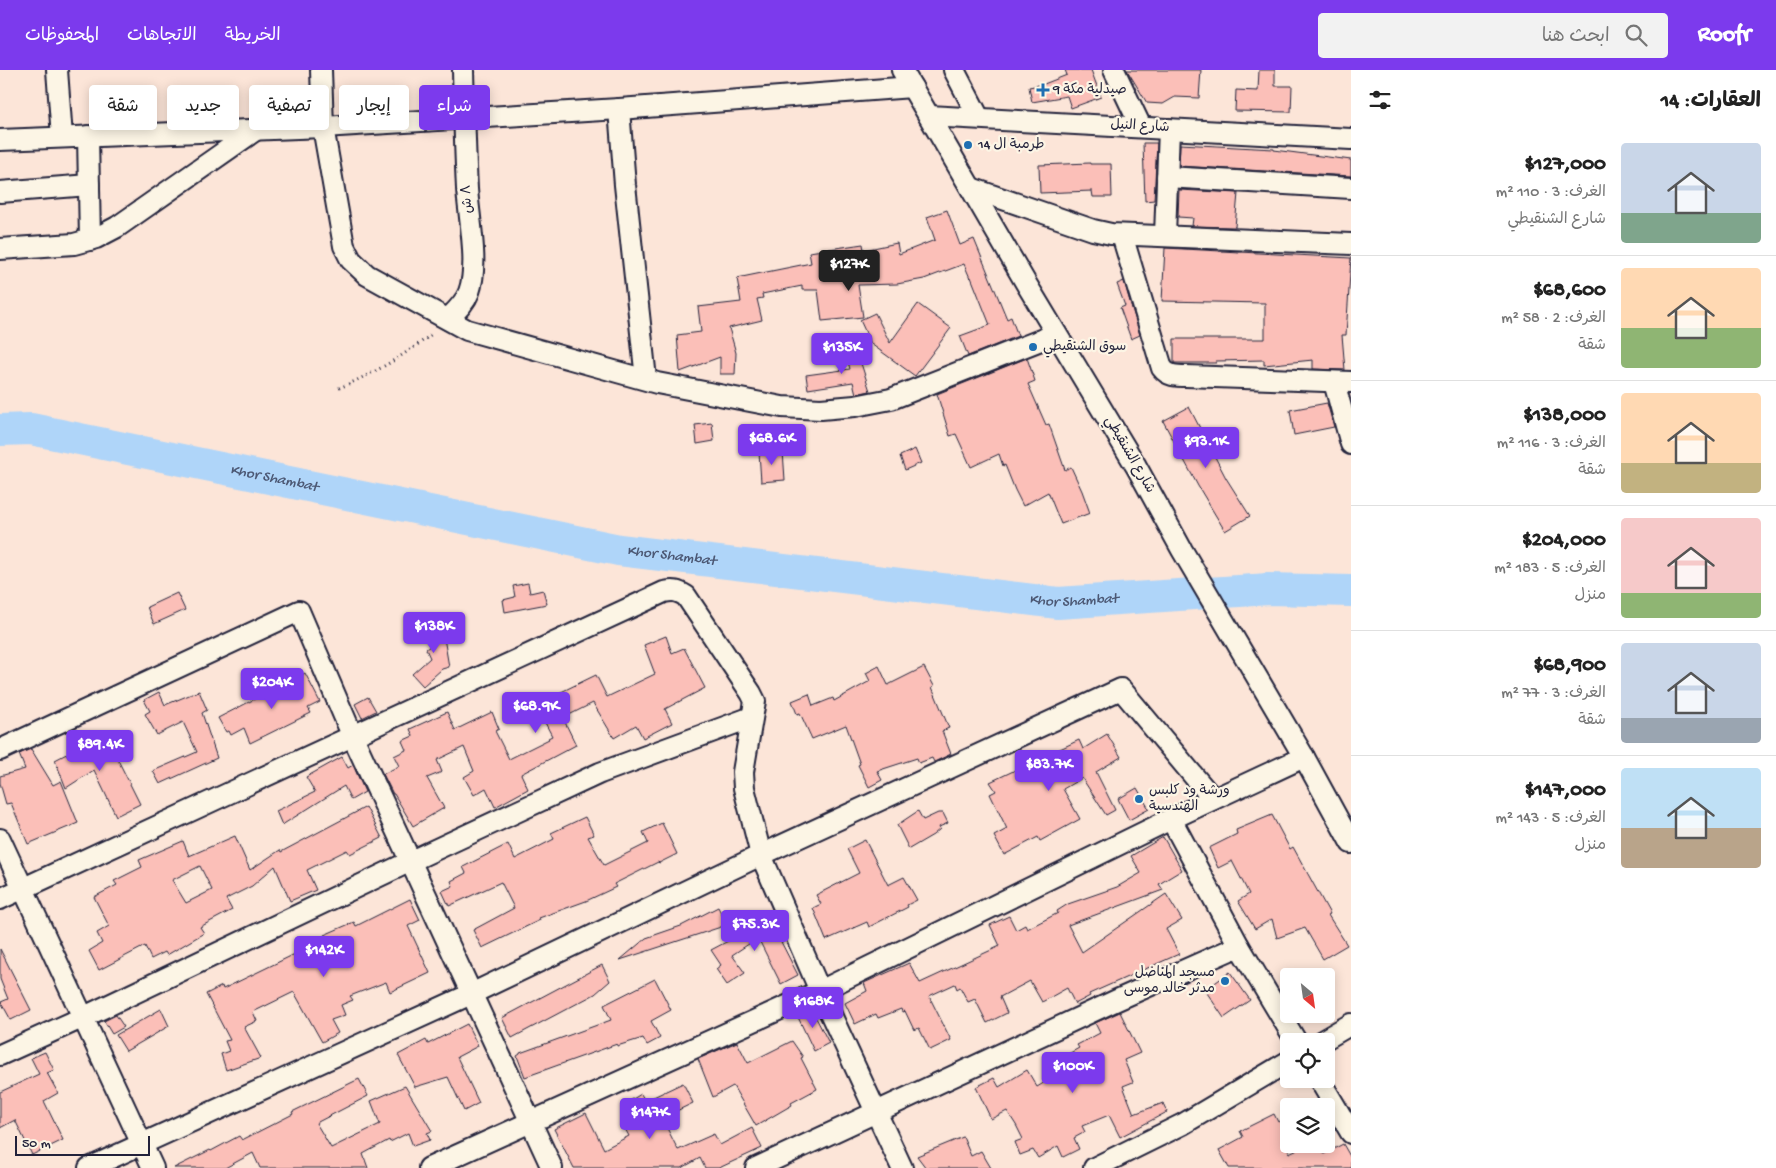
<!DOCTYPE html>
<html lang="ar">
<head>
<meta charset="utf-8">
<style>
  body { margin:0; font-family:"Gochi Hand","Playpen Sans Arabic",sans-serif; background:#f2f2f2; color:#222; direction:rtl; height:100vh; display:flex; flex-direction:column; font-size:19px; white-space:nowrap }
  * { box-sizing:border-box; margin:0 }
  p { font-size:16px; color:#767676 }
  .icon { flex:none; width:28px; height:28px; fill:none; stroke:currentColor; stroke-width:2; stroke-linecap:round; stroke-linejoin:round }
  .map { position:relative; flex:1; overflow:hidden; direction:ltr }
  .details { display:flex; flex-direction:column; background:#fff; width:425px }
  .details>* { flex:none }
  .hud { position:absolute; left:15px; top:15px; width:475px; height:45px; direction:rtl; display:flex; gap:10px }
  .needle { width:32px; rotate:151deg }
  .controls { position:absolute; left:1280px; top:898px; display:grid; gap:10px }
  .controls a { display:grid; place-items:center; width:55px; height:55px; border-radius:5px; background:#fff; box-shadow:0 2px 12px #0003; font-size:25px }
  .scale { position:absolute; left:15px; bottom:12px; width:135px; box-sizing:border-box; padding-left:5px; border:2px solid #22223b; border-top:0; font-size:14px; line-height:18px; white-space:nowrap; color:#22223b; -webkit-text-stroke:4px #fcf5e5; paint-order:stroke }
  .price { position:absolute; translate:-50% -42px; padding:0 11px; border-radius:5px; background:#7c3aed; color:#fff; font-size:16px; line-height:32px; filter:drop-shadow(0 1px 2px #0008) }
  .price::after { content:''; position:absolute; left:50%; top:30px; width:15px; height:11px; margin-left:-8px; background:inherit; clip-path:polygon(0 0,100% 0,50% 100%) }
  .price.current { background:#222; color:#fff }
  ul { padding:0; list-style:none }
  li { display:flex; align-items:center; gap:15px; height:125px; padding:0 15px }
  li+li { border-top:1px solid #e0e0e0 }
  li span { display:grid; place-items:center; flex:none; width:140px; height:100px; border-radius:5px; color:#555 }
  li>.icon { margin-inline-start:auto }
  span .icon { width:60px; height:60px; fill:#fffc; stroke-width:1 }
  li b { font-size:21px }
  h2 { display:flex; justify-content:space-between; align-items:center; height:60px; padding:0 15px; font-size:21px }
  .tag { padding:0 18px; border-radius:5px; background:#fff; box-shadow:0 2px 12px #0003; font-size:18px; line-height:45px }
  .tag.current { background:#7c3aed; color:#fff }
  header { display:flex; align-items:center; gap:30px; box-sizing:border-box; height:70px; padding:0 25px; background:#7c3aed; color:#fff }
  header strong { font-size:24px }
  nav { display:flex; gap:28px; margin-inline-start:auto; font-size:18px }
  .search { width:350px; height:45px; background:#f2f2f2; display:flex; align-items:center; gap:12px; box-sizing:border-box; padding:0 18px; border-radius:5px; color:#767676; font-size:19px }
  main { display:flex; flex:1; min-height:0 }
  .map>svg:first-child { display:block }
  .lines { fill:none; stroke-linecap:round; stroke-linejoin:round }
  .river { stroke:#afd5f9; stroke-width:32 }
  .building { fill:#fbbfb8; stroke:#22223b; fill-rule:evenodd }
  .minor-casing { stroke:#22223b; stroke-width:24 }
  .path { stroke:#22223b; stroke-width:3; stroke-dasharray:1 4; stroke-linecap:butt }
  .minor { stroke:#fcf5e5; stroke-width:20 }
  .poi-dot { fill:#1f6fb2; stroke:#fcf5e5; stroke-width:2 }
  .labels { text-anchor:middle; dominant-baseline:central; stroke-width:4.5; stroke-linejoin:round; paint-order:stroke }
  .poi-label { font-size:14px; fill:#22223b; stroke:#fcf5e5; text-anchor:start }
  .street-label { font-size:14px; fill:#22223b; stroke:#fcf5e5 }
  .water-label { font-size:15px; font-style:italic; fill:#4c5874; stroke:#fcf5e5 }
</style>
</head>
<body>
<header>
<strong>Roofr</strong>
<div class="search"><svg class="icon" aria-label="search" viewBox="0 0 24 24"><circle cx="10" cy="10" r="6"/><path d="M15 15l6 6"/></svg>ابحث هنا</div>
<nav><a>الخريطة</a><a>الاتجاهات</a><a>المحفوظات</a></nav>
</header>
<main>
<section class="details">
<h2>العقارات: 14<svg class="icon" aria-label="filters" viewBox="0 0 24 24"><path d="M4 7h16M4 17h16"/><circle cx="9" cy="7" r="2"/><circle cx="15" cy="17" r="2"/></svg></h2>
<ul>
<li><span style="background:linear-gradient(#c9d6e8 70%,#7fa58c 0)"><svg class="icon" aria-label="home" viewBox="0 0 24 24"><path d="M3 11l9-7 9 7M6 9v11h12V9"/></svg></span><div><b>$127,000</b><p>الغرف: 3 · 110 m²</p><p>شارع الشنقيطي</p></div></li>
<li><span style="background:linear-gradient(#ffd9b3 60%,#8fb573 0)"><svg class="icon" aria-label="home" viewBox="0 0 24 24"><path d="M3 11l9-7 9 7M6 9v11h12V9"/></svg></span><div><b>$68,600</b><p>الغرف: 2 · 58 m²</p><p>شقة</p></div></li>
<li><span style="background:linear-gradient(#ffd9b3 70%,#c2b280 0)"><svg class="icon" aria-label="home" viewBox="0 0 24 24"><path d="M3 11l9-7 9 7M6 9v11h12V9"/></svg></span><div><b>$138,000</b><p>الغرف: 3 · 116 m²</p><p>شقة</p></div></li>
<li><span style="background:linear-gradient(#f6c9c9 75%,#8fb573 0)"><svg class="icon" aria-label="home" viewBox="0 0 24 24"><path d="M3 11l9-7 9 7M6 9v11h12V9"/></svg></span><div><b>$204,000</b><p>الغرف: 5 · 183 m²</p><p>منزل</p></div></li>
<li><span style="background:linear-gradient(#c9d6e8 75%,#9aa5b1 0)"><svg class="icon" aria-label="home" viewBox="0 0 24 24"><path d="M3 11l9-7 9 7M6 9v11h12V9"/></svg></span><div><b>$68,900</b><p>الغرف: 3 · 77 m²</p><p>شقة</p></div></li>
<li><span style="background:linear-gradient(#bfe0f5 60%,#b9a48a 0)"><svg class="icon" aria-label="home" viewBox="0 0 24 24"><path d="M3 11l9-7 9 7M6 9v11h12V9"/></svg></span><div><b>$147,000</b><p>الغرف: 5 · 143 m²</p><p>منزل</p></div></li>
</ul>
</section>
<div class="map">
<svg width="1351" height="1098" viewBox="0 0 1351 1098">
  <rect width="100%" height="100%" fill="#fce5d8"/>
  <filter id="ink" filterUnits="userSpaceOnUse"><feTurbulence type="fractalNoise" baseFrequency=".02" numOctaves="2"/><feDisplacementMap in="SourceGraphic" scale="10" xChannelSelector="R" yChannelSelector="G"/><feConvolveMatrix kernelMatrix="1 2 1 2 8 2 1 2 1" color-interpolation-filters="sRGB"/></filter>
  <g filter="url(#ink)">
    <g class="lines">
      <path class="river" id="s1" d="M0 360 31 359 619 480 1058 533 1269 519 1351 521"/>
    </g>
    <g class="building">
      <path d="M1065 0H1091L1101 27 1071 38 1067 26 1032 32 1029 17 1044 14 1067 5Z"/>
      <path d="M1127 0H1201L1199 28 1175 27 1163 34 1147 33Z"/>
      <path d="M1259 0H1275V16H1292L1291 42 1235 41 1236 20 1258 21Z"/>
      <path d="M1143 73H1157L1154 130 1145 131Z"/>
      <path d="M1180 74 1274 79V80L1351 90V106L1179 96Z"/>
      <path d="M1090 93V94H1111L1112 127H1093L1092 121 1040 123 1039 95Z"/>
      <path d="M1179 120 1238 123 1235 157 1192 156 1193 148 1178 147Z"/>
      <path d="M947 140 960 175 974 169 1007 249 1011 247 1018 266 968 286 960 266 990 255 971 207 970 208 964 194 924 209 897 214 858 215 863 247 822 251 818 220H802V216L762 224 763 228 757 229 762 250 729 258 736 283 735 304H720V287L680 302 677 265 701 262 698 237 741 232 737 208 811 193 809 182 863 174 864 180 897 173 899 184 935 170 927 147Z"/>
      <path d="M1165 178 1351 188 1346 265H1342L1345 300 1313 299V290L1264 295V290L1216 291V293H1174V269H1265V233L1162 231Z"/>
      <path d="M1124 211 1140 265 1131 269 1120 238 1125 236 1117 214Z"/>
      <path d="M918 234 951 258 915 306 871 274 860 250 875 243 890 273Z"/>
      <path d="M856 278 870 321 856 324 853 312 808 319 806 305 850 299 845 281Z"/>
      <path d="M1027 288 1035 311 1028 314 1046 355 1049 354 1065 400 1071 397 1082 421 1090 443 1061 454 1048 422 1023 436 1015 420 1005 395 1003 396 999 384 971 397 956 364 950 366 937 324Z"/>
      <path d="M1327 333 1334 357 1294 365 1290 340Z"/>
      <path d="M1189 337 1226 408 1250 446 1225 461 1198 416 1163 351Z"/>
      <path d="M712 353 714 371 697 374 695 355Z"/>
      <path d="M915 379 921 393 905 400 900 386Z"/>
      <path d="M783 381 785 410 761 412 759 382Z"/>
      <path d="M528 513 530 523 543 520 547 534 505 542 503 530 515 527 513 516Z"/>
      <path d="M177 523 185 540 154 554 147 537Z"/>
      <path d="M441 550 449 597 442 599 423 616 412 604 430 588 426 579 430 576 426 553Z"/>
      <path d="M666 566 672 583 684 578 705 618 665 639 672 653 643 668 636 655 614 668 593 633 563 648 576 675 521 704 528 719 495 737 486 718 474 725 464 707 474 701 464 677 437 690 442 702 427 708 444 738 413 756 394 724H393L383 704 399 696 394 686 406 680 402 671 413 666 410 659 447 642 455 660 492 642 499 659 495 661 509 689 549 669 548 668 552 666 540 643 560 633 559 623 596 605 607 627 655 604 644 575Z"/>
      <path d="M879 596 888 615 924 597 934 616 932 617 949 658 942 661 951 684 934 692 932 688 919 693 917 688 877 701 882 710 869 717 858 695 860 694 846 655 812 669 800 643 797 644 792 631 809 624 813 636 833 628 834 631 870 611 866 603Z"/>
      <path d="M305 603 320 632 308 638 311 643 250 673 244 658 231 665 229 661 226 662 218 648Z"/>
      <path d="M199 621 207 640 202 643 217 688 160 714 153 701 197 682 183 652 157 665 145 644 150 641 144 630 159 622 165 635Z"/>
      <path d="M368 627 376 641 362 648 355 634Z"/>
      <path d="M105 664 140 734 116 746 94 700 66 718 55 690Z"/>
      <path d="M1107 664 1121 687 1096 702 1115 740 1106 745 1082 708 1063 719 1080 749 1040 771 1038 767 1004 785 994 766 1007 759 990 724 996 721 990 712 1079 670 1083 679Z"/>
      <path d="M31 679 53 715 61 711 78 753 28 774 11 733 6 734 0 713V706L25 699 19 684Z"/>
      <path d="M342 687 348 698 353 695 365 722 351 730 344 716 282 755 276 741 315 722 306 707Z"/>
      <path d="M1137 718 1149 739 1129 750 1118 729Z"/>
      <path d="M366 737 382 768 350 784 347 780 307 800 316 820 290 831 275 796 252 816 226 829 232 840 200 857 204 863 167 885 165 882 151 889 145 876 99 900 89 881 102 873 97 863 109 856 94 827 117 815 114 811 142 797 139 790 183 771 189 786 235 766 250 800 280 780 281 782ZM200 796 212 820 186 833 172 810Z"/>
      <path d="M918 741 923 750 938 743H943L948 753 939 757 940 759 933 765 909 779 897 755Z"/>
      <path d="M1272 745 1290 779 1293 777 1330 844 1328 845 1347 875 1323 889 1305 858 1277 868 1272 849 1255 859 1238 831 1249 824 1232 791 1218 798 1209 778 1237 764 1236 760Z"/>
      <path d="M585 747 594 765 588 767 604 795 648 773 643 762 662 753 677 784 659 793 658 792 614 814 616 817 586 831 539 848 540 850 482 878 473 860 514 838 501 812 449 836 442 821 453 816 451 811 466 803 463 797 508 774 515 789 554 769 551 763Z"/>
      <path d="M1163 767 1182 800 1159 814 1163 820 1068 855 1082 882 1166 824 1182 850 1166 859 1179 884 1089 924 1090 926 1075 934 1067 918 1042 932 1030 911 1000 927 1007 943 987 953 975 929 968 932 960 917 957 919 955 914 929 926 951 970 930 980 919 958 914 960 905 941 902 942 901 939 878 948 876 944 855 954 845 933 867 921 864 913 909 893 920 913 1000 876 990 855 1009 846 1016 860 1025 855 1027 859 1058 843 1057 841 1068 834 1117 817 1141 803 1131 786Z"/>
      <path d="M865 770 888 815 904 807 917 830 907 835 908 837 869 857 867 852 826 870 813 838 821 834 816 825 859 803 847 779Z"/>
      <path d="M410 829 420 850 408 856 430 903 390 922 386 912 350 926 353 930 341 935 345 945 331 950 338 963 322 972 294 922 253 942 257 951 244 957 261 988 226 1000 221 984 229 981 225 971 230 970 206 924 222 916 223 919 295 884 298 889 328 878 324 865 354 852 356 856Z"/>
      <path d="M718 837 727 855 620 890 646 868 681 856Z"/>
      <path d="M774 846 778 855 771 859 773 864 776 862 798 905 781 914 758 868 732 885 745 903 727 915 716 899 721 895 711 880 747 861 745 858Z"/>
      <path d="M0 879 31 940 11 950 1 932 8 929 0 909Z"/>
      <path d="M602 895 610 911 595 924 512 968 502 948Z"/>
      <path d="M1230 902 1250 930 1224 948 1205 920Z"/>
      <path d="M655 909 671 940 651 951 660 968 647 975 643 968 617 976V974L525 1007 517 986 520 984V983L611 950 604 935Z"/>
      <path d="M811 938 829 973 814 981 797 945Z"/>
      <path d="M161 939 169 956 126 981 116 965Z"/>
      <path d="M1120 942 1140 983 1124 990 1133 1012 1123 1016 1134 1044 1163 1033 1167 1042 1120 1067 1109 1045 1082 1056 1085 1062 1074 1068 1079 1079 1063 1087 1058 1076 1038 1088 1033 1080 1020 1085 1015 1072 1023 1069 1016 1055 1007 1041 991 1049 976 1017 994 1008 999 1017 1027 1000 1037 1017 1060 1003 1054 992 1079 978 1077 975 1100 963 1095 953Z"/>
      <path d="M116 945 124 957 112 964 104 951Z"/>
      <path d="M467 954 478 976 457 987 479 1033 464 1041 448 1007 415 1017 398 985 426 970 428 974Z"/>
      <path d="M792 971 803 987 801 988 817 1019 791 1033 792 1035 756 1056 733 1016 713 1027 698 989 737 972 748 993Z"/>
      <path d="M45 982 54 1000 47 1003 58 1023 44 1031 63 1070 32 1085 15 1050 0 1058V1022L39 1004 31 988Z"/>
      <path d="M359 1009 368 1026 316 1053 331 1078 380 1054 371 1031 405 1016 432 1061 427 1063 430 1070 413 1076 408 1063 390 1072 389 1070 363 1084 368 1098H260L253 1083 225 1098H174L210 1080 211 1081 239 1066 242 1070 293 1044 292 1042Z"/>
      <path d="M683 1013 693 1033 662 1048 678 1080 714 1064 720 1075 752 1058 762 1078 719 1098H705L700 1088 682 1098H574L554 1059 586 1043 604 1079 629 1066 623 1055 637 1048 628 1032 641 1024 645 1031Z"/>
      <path d="M1274 1044 1278 1052 1289 1046V1083L1309 1074H1319L1324 1084 1343 1074 1351 1088V1098H1229L1219 1080 1243 1067 1240 1061Z"/>
      <path d="M963 1067 971 1086 981 1081 991 1098H926L917 1086Z"/>
    </g>
    <g class="lines">
      <defs>
        <g id="minor">
          <path d="M57 0 62 67"/>
          <path d="M321 0 323 57 344 176 351 190 367 205 467 260 657 313 782 337 821 339 855 336 891 329 1056 264"/>
          <path d="M902 0 1027 215 1136 396 1182 480 1304 687 1351 773"/>
          <path d="M954 0 979 48"/>
          <path d="M1114 0 1141 57"/>
          <path d="M619 39 625 115 646 309"/>
          <path d="M929 46 1351 69"/>
          <path d="M88 66 90 170"/>
          <path d="M0 70 323 57 619 39 912 17"/>
          <path d="M1167 107 1351 118"/>
          <path d="M971 118 1093 160 1111 164 1351 174"/>
          <path d="M0 122 89 115"/>
          <path d="M1122 165 1162 298C1168 306 1176 306 1186 306L1351 312"/>
          <path d="M1165 165 1169 59"/>
          <path d="M0 179 74 174 96 168 117 157 257 59"/>
          <path d="M448 249C456 241 465 233 469 222 479 195 469 148 467 119 465 79 464 40 463 0"/>
          <path d="M1334 312 1351 374"/>
          <path d="M0 680 299 541 353 667 552 1098"/>
          <path d="M0 769 153 1098"/>
          <path d="M0 829 664 522C674 520 678 521 686 526L751 623 755 631 743 702 744 718 761 785 820 921 902 1098"/>
          <path d="M1239 876 1296 971"/>
          <path d="M1322 971 1351 954"/>
          <path d="M0 985 84 947 411 791 600 703 752 647"/>
          <path d="M1319 1009 1351 1063"/>
          <path d="M89 1098 471 924 761 785 1121 619 1213 729"/>
          <path d="M429 1098 820 921 1171 749 1304 687"/>
          <path d="M756 1098 1117 930 1239 876 1171 749"/>
          <path d="M1094 1098 1183 1054 1289 991"/>
        </g>
      </defs>
      <use href="#minor" class="minor-casing"/>
      <path class="path" d="M339 318C373 304 404 286 433 263"/>
      <use href="#minor" class="minor"/>
    </g>
  </g>
  <g class="poi-dot">
    <path d="M1040.5 12.5h5v5h5v5h-5v5h-5v-5h-5v-5h5z"/>
    <circle cx="968" cy="75" r="5"/>
    <circle cx="1033" cy="277" r="5"/>
    <circle cx="1139" cy="729" r="5"/>
    <circle cx="1225" cy="911" r="5"/>
  </g>
  <g class="labels">
    <g class="poi-label">
      <text x="1053" y="20">صيدلية مكة 9</text>
      <text x="978" y="75">طرمبة ال 14</text>
      <text x="1043" y="277">سوق الشنقيطي</text>
      <text x="1149" y="721">ورشة ود كلبس<tspan x="1149" dy="16">الهندسية</tspan></text>
      <text x="1215" y="903" text-anchor="end">مسجد المناضل<tspan x="1215" dy="16">مدثر خالد موسى</tspan></text>
    </g>
    <g class="street-label">
      <text transform="translate(1140 57) rotate(3)">شارع النيل</text>
      <text transform="translate(468 129) rotate(-94)">٨ ش</text>
      <text transform="translate(1129 385) rotate(60)">شارع الشنقيطي</text>
    </g>
    <g class="water-label">
      <text stroke="none"><textPath href="#s1" startOffset="279">Khor Shambat</textPath></text>
      <text stroke="none"><textPath href="#s1" startOffset="684">Khor Shambat</textPath></text>
      <text stroke="none"><textPath href="#s1" startOffset="1089">Khor Shambat</textPath></text>
    </g>
  </g>
</svg>
<div class="controls">
<a><svg class="needle" viewBox="-14 -14 28 28"><path d="M0-13l5 13h-10z" fill="#e53935"/><path d="M0 13l5-13h-10z" fill="#767676"/></svg></a>
<a><svg class="icon" aria-label="locate" viewBox="0 0 24 24"><circle cx="12" cy="12" r="6"/><path d="M12 2v4M12 18v4M2 12h4M18 12h4"/></svg></a>
<a><svg class="icon" aria-label="layers" viewBox="0 0 24 24"><path d="M12 4l9 5-9 5-9-5zM3 14l9 5 9-5"/></svg></a>
</div>
<div class="scale">50 m</div>
<b class="price current" style="left:849px;top:222px">$127K</b>
<b class="price" style="left:842px;top:305px">$135K</b>
<b class="price" style="left:772px;top:396px">$68.6K</b>
<b class="price" style="left:1206px;top:399px">$93.1K</b>
<b class="price" style="left:434px;top:584px">$138K</b>
<b class="price" style="left:272px;top:640px">$204K</b>
<b class="price" style="left:536px;top:664px">$68.9K</b>
<b class="price" style="left:100px;top:702px">$89.4K</b>
<b class="price" style="left:1049px;top:722px">$83.7K</b>
<b class="price" style="left:755px;top:882px">$75.3K</b>
<b class="price" style="left:324px;top:908px">$142K</b>
<b class="price" style="left:813px;top:959px">$168K</b>
<b class="price" style="left:1073px;top:1024px">$100K</b>
<b class="price" style="left:650px;top:1070px">$147K</b>
<div class="hud">
<a class="tag current">شراء</a>
<a class="tag">إيجار</a>
<a class="tag">تصفية</a>
<a class="tag">جديد</a>
<a class="tag">شقة</a>
</div>
</div>
</main>
</body>
</html>
